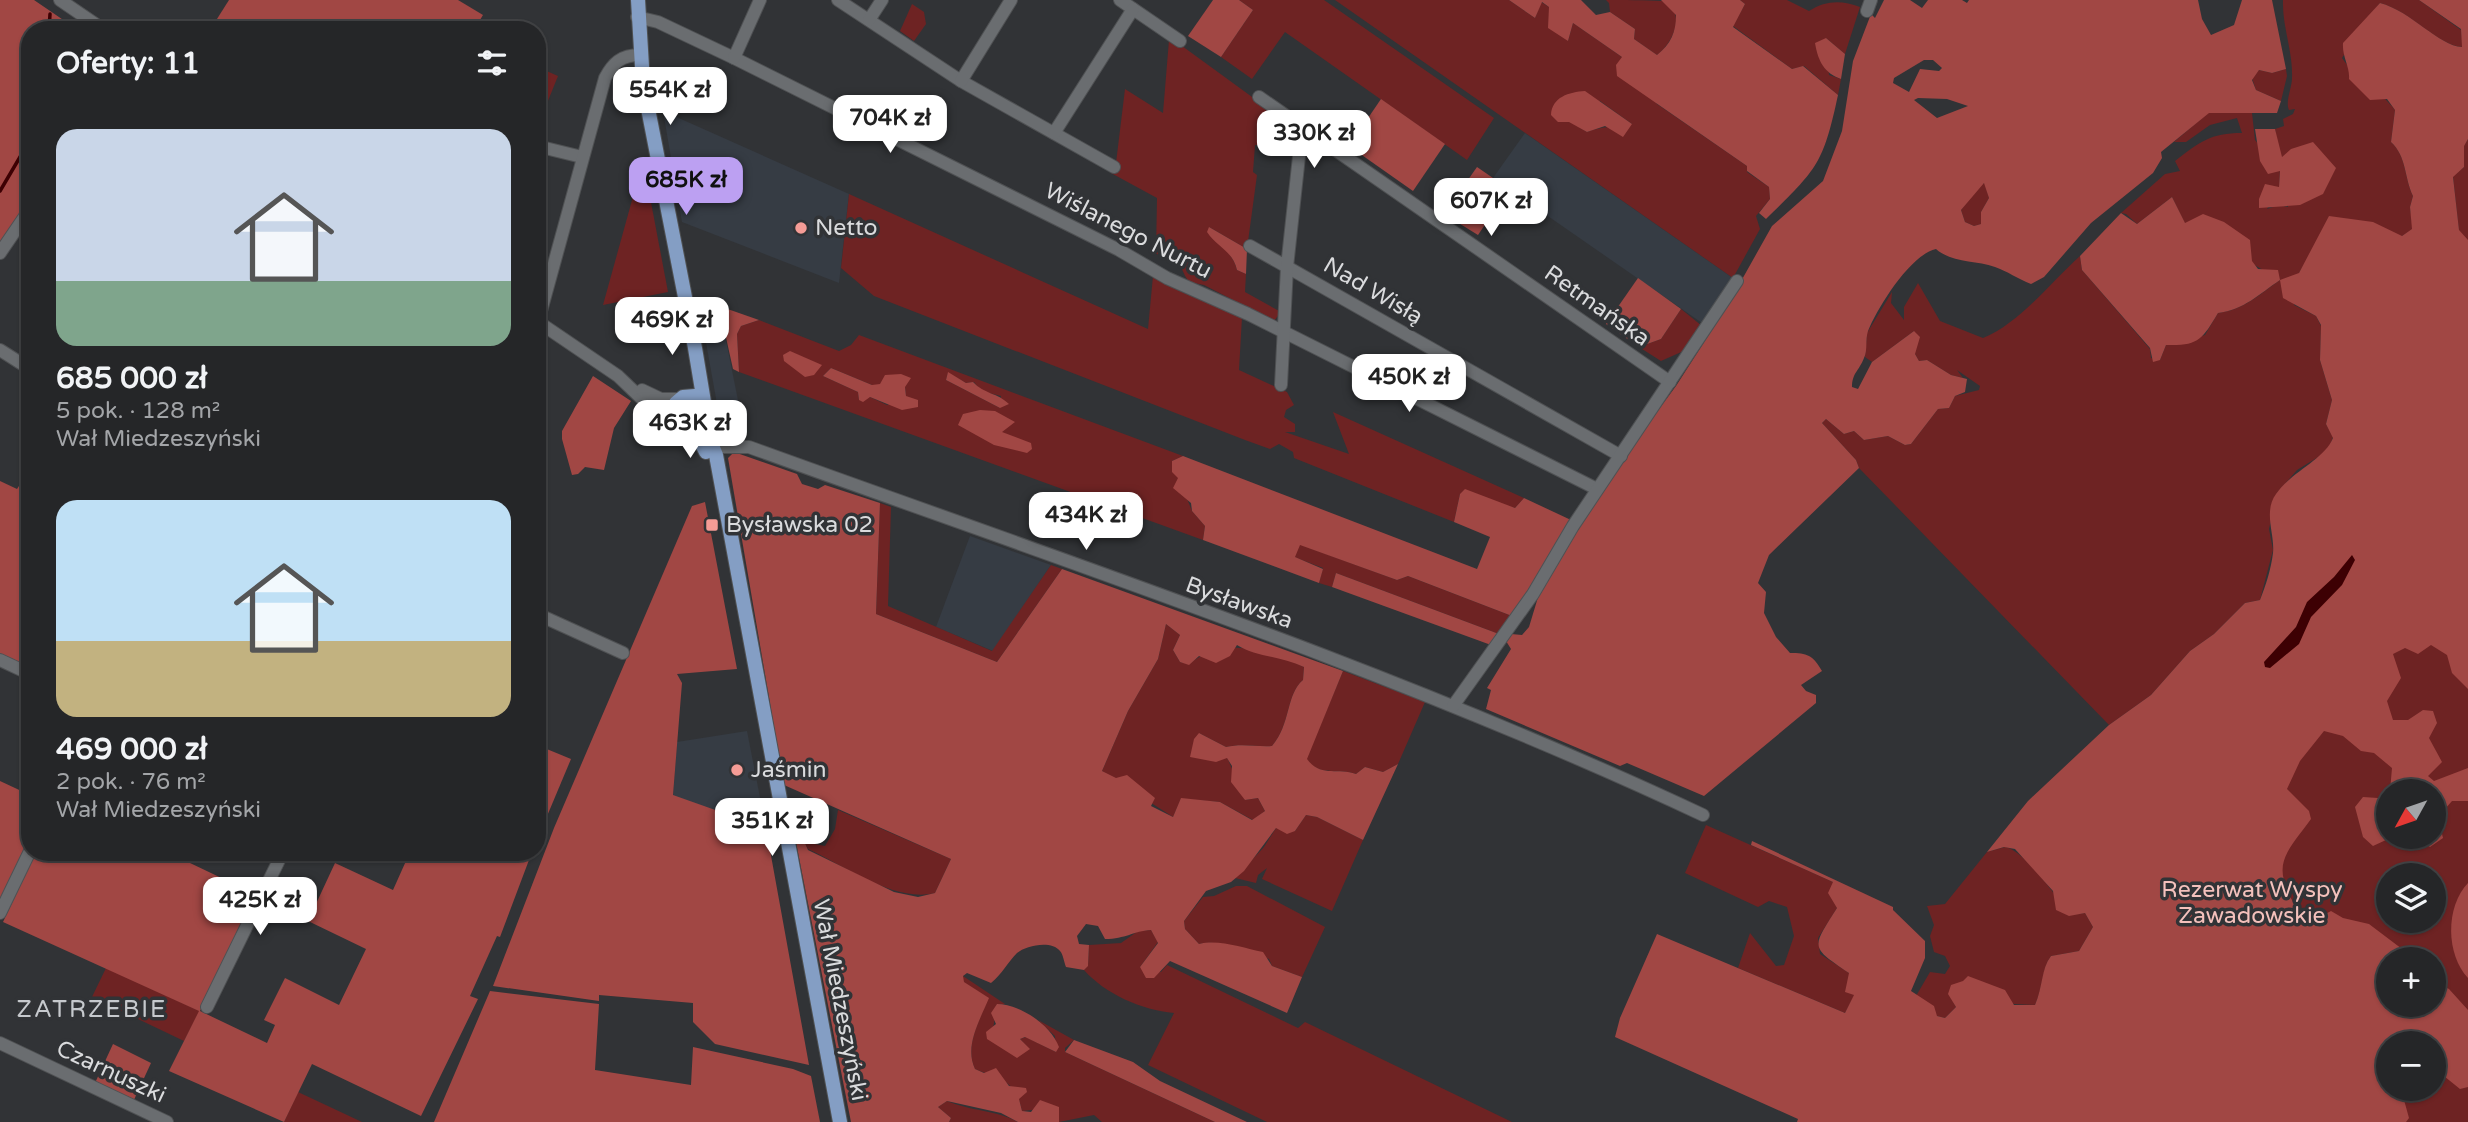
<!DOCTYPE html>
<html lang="pl">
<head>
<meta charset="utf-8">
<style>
  body { margin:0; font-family:"Varela Round",sans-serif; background:#313234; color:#f1f3f6; height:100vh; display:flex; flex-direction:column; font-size:26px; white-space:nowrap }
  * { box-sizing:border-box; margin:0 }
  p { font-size:23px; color:#a3a5a8 }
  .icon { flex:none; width:38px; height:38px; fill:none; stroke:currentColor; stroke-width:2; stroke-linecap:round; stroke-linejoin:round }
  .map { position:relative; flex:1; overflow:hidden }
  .drawer { position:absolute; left:21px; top:21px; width:525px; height:840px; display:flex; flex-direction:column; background:#252628; border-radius:28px; box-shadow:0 2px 5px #0004,0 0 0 2px #424345 }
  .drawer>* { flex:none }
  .needle { width:46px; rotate:230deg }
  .tools { position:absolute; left:2376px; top:779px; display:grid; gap:14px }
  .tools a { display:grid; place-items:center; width:70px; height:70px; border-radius:50%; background:#252628; box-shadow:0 2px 5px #0004,0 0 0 2px #424345; font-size:35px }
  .price { position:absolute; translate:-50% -60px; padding:0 16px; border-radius:14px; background:#fff; color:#222; font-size:23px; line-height:46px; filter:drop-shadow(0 2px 4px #0008) }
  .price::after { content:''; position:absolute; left:50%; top:42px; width:21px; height:16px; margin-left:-10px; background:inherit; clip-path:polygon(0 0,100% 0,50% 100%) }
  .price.active { background:#bca0f2; color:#111 }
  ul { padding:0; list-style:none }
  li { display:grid; align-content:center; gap:14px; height:371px; padding:0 35px }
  li span { display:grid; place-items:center; height:217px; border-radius:21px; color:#555 }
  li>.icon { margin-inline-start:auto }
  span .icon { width:126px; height:126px; fill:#fffc; stroke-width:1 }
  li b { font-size:30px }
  h2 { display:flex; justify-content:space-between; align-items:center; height:84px; padding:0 35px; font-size:30px }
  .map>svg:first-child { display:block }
  .built { fill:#363c44 }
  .green { fill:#6e2323; fill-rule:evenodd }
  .forest { fill:#a14744; fill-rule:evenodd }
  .water { fill:#3d0003 }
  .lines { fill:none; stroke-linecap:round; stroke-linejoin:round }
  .stream { stroke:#3d0003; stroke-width:3.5 }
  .minor-casing { stroke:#4f5153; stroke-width:14 }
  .major-casing { stroke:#4f5153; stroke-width:16 }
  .minor { stroke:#6a6d70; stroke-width:12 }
  .major { stroke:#849ec4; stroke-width:14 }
  .poi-dot { fill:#f59c96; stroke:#313336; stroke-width:2.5 }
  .labels { text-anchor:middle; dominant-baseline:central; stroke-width:7; stroke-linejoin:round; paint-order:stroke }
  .poi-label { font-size:23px; fill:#dadbdd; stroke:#313336; text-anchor:start }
  .street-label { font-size:23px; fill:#dadbdd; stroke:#313336 }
  .park-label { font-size:23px; fill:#f4c1bc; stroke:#313336 }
  .neighbourhood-label { font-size:24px; letter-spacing:2px; fill:#c6c9cd; stroke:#313336 }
</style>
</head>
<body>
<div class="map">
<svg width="2468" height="1122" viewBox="0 0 2468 1122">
  <rect width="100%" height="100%" fill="#313336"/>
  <g class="built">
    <path d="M663 111 849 194 839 283 682 222Z"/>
    <path d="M1525 133 1733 278 1702 323 1493 178Z"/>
    <path d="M698 298 719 306 742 420 719 415Z"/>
    <path d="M970 536 1051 565 993 651 936 627Z"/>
    <path d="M747 731 766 828 673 796 677 742Z"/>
  </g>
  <g class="green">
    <path d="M1239 0H1324L1494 118 1467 160 1285 32 1252 79 1221 57 1253 10Z"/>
    <path d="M1335 0H1509L1535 18 1541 2 1549 7 1568 41 1573 23 1622 57 1657 104 1747 166V172L1769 187 1770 199 1756 216 1760 229 1733 278ZM1600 101 1632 124C1616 127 1602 126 1587 132L1569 121Z"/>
    <path d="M1606 0C1621 0 1648 0 1662 1 1688 11 1673 43 1657 55L1634 39 1635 29 1610 12 1609 3Z"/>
    <path d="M1740 0H1787L1809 11C1826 0 1842 0 1860 7L1845 54 1826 38 1829 75 1841 79 1838 95 1804 66 1792 69 1733 26 1745 4Z"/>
    <path d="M2283 0H2419L2461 30 2463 47C2438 46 2411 11 2380 3L2366 20 2342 58C2356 79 2380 90 2395 110L2391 142C2407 157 2404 177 2413 196L2410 207 2413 229 2402 236 2313 250 2299 273 2294 305 2316 316 2321 326 2320 360 2332 400 2326 424 2333 437 2328 451 2297 470 2277 493 2269 529 2273 550 2260 600 2245 603 2214 634 2190 651 2151 695 2109 725 1859 468 1856 460 1822 423 1826 419 1844 434 1854 431 1864 440 1888 436 1905 445 1911 444 1938 409 1949 408 1955 396 1979 390 1980 386 1957 370 1963 378 1951 375 1927 360 1919 361 1915 354 1914 331 1872 362 1865 357 1867 333 1892 292 1891 303 1904 320V307L1918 283 1940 321 1983 338C2019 324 2051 282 2080 256L2082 270 2150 349 2151 358 2160 360 2166 345 2205 335 2218 313C2243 310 2259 295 2280 280L2185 224 2172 197 2137 224 2126 214 2121 213 2165 174 2180 171 2175 161C2200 142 2210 133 2242 133L2237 118 2210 125 2186 142H2174L2209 112 2252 113 2255 140 2280 170 2279 187 2267 209 2279 205 2288 207 2275 129 2284 126 2283 119 2293 114 2295 109 2289 110C2285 101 2292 88 2292 78 2293 51 2282 26 2283 0Z"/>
    <path d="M912 4 924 12 926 24 914 41 900 31Z"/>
    <path d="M1169 40 1178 43 1289 124 1290 148 1255 145 1253 172 1257 175 1247 249 1209 227C1218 242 1234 255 1237 270L1246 274 1245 292 1281 312 1274 321 1204 285 1189 282C1176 263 1185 257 1156 254L1157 198 1111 173 1116 163 1125 89 1163 113Z"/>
    <path d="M542 69 558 76 537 128V77Z"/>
    <path d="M2286 69 2287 76 2281 101 2256 90 2252 78 2259 70 2272 73Z"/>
    <path d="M2468 139V240L2466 241 2459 231 2453 176 2464 167V145Z"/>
    <path d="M1985 183 1989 198 1981 212V224L1974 226 1965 222 1961 210 1981 184Z"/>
    <path d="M634 193 650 197 668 292 603 305Z"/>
    <path d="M849 194 1148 329 1153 276C1172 291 1217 305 1242 317L1239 370 1287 392 1294 405 1286 410 1284 417 1295 424V432H1285L1349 454 1333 412 1524 498 1515 508 1460 494 1454 522 1294 458 1293 452 1279 444 1270 449 1245 440 874 296 841 268Z"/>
    <path d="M1681 309 1702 326 1688 349 1661 361 1639 347 1661 339Z"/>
    <path d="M759 320 839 351 851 345 859 335 1183 456 1172 461 1192 511 1205 526 1203 540 739 372 737 334 741 326ZM831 368 872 385 905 387 906 396 887 405 870 397 859 400 858 392 823 376ZM948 373 966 383 974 382 981 391 1001 396 1000 408 946 380Z"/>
    <path d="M2468 320V1122H2093ZM2389 791H2434V836H2389ZM2389 875H2434V920H2389ZM2389 959H2434V1004H2389ZM2389 1043H2434V1088H2389Z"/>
    <path d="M880 503 891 507 888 606 992 651 1051 565 1062 569 997 662 876 614Z"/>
    <path d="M1299 544 1397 580 1408 576 1512 616 1499 634 1336 573 1332 587 1319 583 1323 568 1294 557Z"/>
    <path d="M1166 624 1180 635 1173 650 1180 662 1189 664C1224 636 1267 649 1304 667L1303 680C1286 694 1291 724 1272 746 1256 747 1242 743 1226 747L1199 733 1227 757 1245 800 1258 798 1265 811 1253 820 1220 802 1181 799 1173 817 1102 771 1128 711 1158 659Z"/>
    <path d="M1343 671 1425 702 1398 764 1383 772 1365 767 1356 774C1337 767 1321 778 1306 759Z"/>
    <path d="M838 810 951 859 935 893C895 903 845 866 808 849L804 842 825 846 835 829Z"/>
    <path d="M1306 815 1317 817 1363 840 1332 911 1262 879 1267 868 1258 875 1256 883 1235 878 1264 847 1276 828 1295 831Z"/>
    <path d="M1706 825 1833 882 1837 908 1818 938 1820 954 1849 973 1855 995 1845 1013 1738 968 1750 933 1776 966 1784 965 1794 936 1787 907 1769 901 1758 907 1685 873Z"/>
    <path d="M2005 847C2024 850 2058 898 2069 915L2085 913 2093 927 2079 951 2051 956C2042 968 2043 988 2035 1005L2014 1004 1964 981 1949 994 1956 1007 1945 1018 1937 1016 1916 996 1930 972 1945 974 1950 966 1945 956 1934 952 1930 936 1934 925 1927 906 1945 904 1987 852Z"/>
    <path d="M1236 886H1247L1325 927 1302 977 1272 966 1269 959C1247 951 1222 939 1199 944L1185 929 1184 921 1203 897 1214 896Z"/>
    <path d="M1151 930 1158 942 1140 967 1161 972 1167 965 1298 1028 1305 1022 1512 1122H1267L1148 1065 1174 1013C1142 1010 1105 994 1084 970L1088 965 1089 945 1121 943 1138 931Z"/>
    <path d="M106 968 200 1011 184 1041 92 997Z"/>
    <path d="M963 976 1005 1004H997L993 1029 1029 1049 1020 1039 1026 1037 1056 1052 1055 1036 1038 1020 1074 1040 1065 1048V1052L1215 1122H1102L1094 1115 1059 1122V1107L1022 1111C1015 1079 1001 1080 975 1069 964 1046 980 1020 988 998L963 982Z"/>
    <path d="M298 1092 362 1122H284Z"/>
    <path d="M947 1101C970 1111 996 1110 1018 1122H949L951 1118 938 1107Z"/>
  </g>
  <g class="forest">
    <path d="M0 0H34L78 30H30V201L0 244Z"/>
    <path d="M229 0H458L483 15 474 30H210Z"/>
    <path d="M1213 0H1239L1253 10 1221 57 1188 36Z"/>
    <path d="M1509 0H1581L1596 15 1610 12 1635 29 1634 39 1657 55C1671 44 1676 32 1676 15L1661 0H1740L1745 4 1733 27 1792 69 1803 66 1838 95C1823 165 1817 169 1766 219L1759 213 1770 199 1769 187 1747 171V166L1617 76 1616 65 1622 57 1573 23 1568 41 1548 28 1549 7 1542 2 1535 18Z"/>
    <path d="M1884 0H1910L1922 8 1928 0H1962L1967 3 1969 0H2198L2202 19 2211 35 2234 25 2242 0H2272L2286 69 2272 73 2259 70 2252 80 2256 90 2281 101 2277 113H2209L2161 152 2162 158 2153 173 2091 223 2044 277 2031 284C2018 279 2007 271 1995 267 1975 260 1952 263 1936 249 1910 255 1878 307 1868 331 1865 340 1868 350 1864 358 1859 371 1852 373 1852 387L1858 389 1872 362 1914 331 1920 337 1915 354 1919 361 1927 360 1951 375 1967 379 1965 392 1955 396 1949 408 1938 409 1911 444 1905 445 1888 436 1864 440 1854 431 1844 434 1826 419 1822 423 1856 460 1859 468 1769 555 1758 583 1766 592 1764 613 1776 637 1790 653C1807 653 1813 655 1822 671L1801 685 1806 691 1816 695V703L1704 796 1627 763 1620 766 1486 709 1491 690 1487 688 1511 649 1506 641 1511 634 1522 635 1529 627 1539 594 1598 492 1676 386 1726 308 1772 226 1823 181 1842 131 1853 61 1871 14 1875 18ZM1924 60H1933L1942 68 1939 71 1920 69 1909 92 1893 83 1894 78ZM1918 98 1947 99 1968 106 1937 118 1914 100ZM1984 183 1989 198 1981 212V224L1974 226 1965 222 1961 210Z"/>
    <path d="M2419 0H2468V139L2464 146V167L2453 177 2459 230 2468 240V689L2452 673 2447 655 2431 645 2418 654 2405 648 2393 654 2401 678 2387 701 2393 720H2408L2423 710 2433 711 2437 723 2429 738 2442 762 2428 776 2434 781 2468 768V801H2452L2438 817 2443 838 2430 847 2419 838 2434 836V791H2390L2392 768 2374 753 2361 751 2343 736 2324 731 2300 761 2287 789 2309 811 2311 819C2282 858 2271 865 2298 911L2318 918 2331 911 2343 918 2369 924 2410 955 2412 959H2389V1004H2434V981L2449 989 2468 1010V1087L2460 1089 2434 1068V1043H2389V1088L2401 1089 2409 1118 2406 1122H1797L1798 1119 1615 1037 1620 1018 1657 934 1845 1013 1854 995 1845 992 1849 973C1809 946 1812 948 1837 908L1828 893 1833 882 1751 845 1752 841 1893 907V910L1925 941V958L1911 991 1934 1006 1937 1016 1945 1018 1956 1007 1948 994 1951 985 1963 981 1968 976 2005 990 2014 1005H2035C2043 987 2041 969 2051 956L2079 951 2093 927 2085 913 2069 916 2056 910 2053 891 2015 849 2004 847 1987 852 2028 801 2109 725 2151 695 2190 651 2214 634 2245 603 2260 600C2266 585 2271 569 2273 553 2275 534 2263 512 2276 494 2292 471 2324 460 2333 438L2326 424 2332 400 2320 360 2321 325 2316 316 2283 298 2280 280C2259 294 2244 310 2218 313 2202 340 2198 346 2166 345L2160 360 2153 362 2150 348 2082 270 2080 256 2121 213 2137 224 2172 197 2185 223 2203 214 2224 222 2250 240 2252 261 2258 269 2278 270 2280 280 2299 273 2329 216 2373 222 2402 236 2412 229 2410 207 2413 196C2404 177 2407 157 2391 142L2395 110 2387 99 2370 100 2349 79C2350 66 2342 57 2343 43L2380 3C2411 11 2439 46 2462 47L2461 29Z"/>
    <path d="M1826 38 1845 54 1841 79C1824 73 1818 61 1815 43Z"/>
    <path d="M1585 91 1632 124 1623 137 1605 126 1587 132 1569 122H1558L1551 115C1552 97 1569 92 1585 91Z"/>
    <path d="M1381 99 1445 144 1413 191 1349 146Z"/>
    <path d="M2255 129H2275L2282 157 2291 149 2313 142 2336 168 2323 194 2300 205 2259 208V199L2265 184 2279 187 2280 171 2268 174 2260 161Z"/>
    <path d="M1477 167 1509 189 1478 235 1444 214Z"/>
    <path d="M1209 227 1247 249 1246 274 1237 270C1233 251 1217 247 1207 232Z"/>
    <path d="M1638 278 1681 309 1661 339 1639 347 1606 324Z"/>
    <path d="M719 306 759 320 741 326 737 334 739 372 733 369Z"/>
    <path d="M790 351 822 365 814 375 805 377 784 361 783 355Z"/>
    <path d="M831 368 872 385 880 384 885 375 901 374 911 378 905 387 906 396 918 400V407L902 410 870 397 863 402 859 400 858 392 823 376Z"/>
    <path d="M948 372 966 383 973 382C984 394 998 393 1009 404L1000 408 946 380Z"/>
    <path d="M593 376 631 401 614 428 604 470 585 467 578 474 572 475 562 439V431Z"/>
    <path d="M980 410 995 411 1015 422 1002 432 1031 443 1032 449 1027 453 994 445 958 425 963 414Z"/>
    <path d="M734 452 797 474 802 484 818 489 825 485 880 503 876 614 997 662 1062 569 1343 671 1307 759C1321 778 1337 767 1356 774L1365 767 1383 772 1398 764 1363 840 1317 817 1306 815 1295 831 1287 834 1276 828 1244 871 1231 882 1206 891 1184 921 1185 929 1199 944C1219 939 1243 948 1263 952L1272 966 1302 977 1287 1013 1170 961 1154 978H1146L1140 967 1158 943 1151 930C1133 931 1126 939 1105 939L1098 926 1086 924 1077 936 1079 944 1089 945 1088 966 1084 970 1066 967C1064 962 1063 954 1060 951 1052 940 1026 945 1017 953 1008 962 1002 974 991 983L967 973 963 976 964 982 989 998C980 1020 964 1046 975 1069L984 1073 996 1068 1009 1086 1026 1088 1027 1092 1019 1099 1022 1111 1031 1112 1040 1100 1059 1107V1122H1018L1001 1113 947 1101 938 1107 951 1118 949 1122H851L794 832H800L808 850 894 892 918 897 935 893 951 859 784 785 728 458ZM1166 624 1180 635 1173 650 1180 662 1189 665 1199 656 1216 663 1230 656 1237 645C1256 657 1281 656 1304 667L1303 680C1286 694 1291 724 1272 746 1256 747 1242 743 1226 747L1199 733 1194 739 1190 757 1216 762 1227 758 1232 766 1231 782 1245 800 1258 798 1265 811 1252 820 1220 802 1181 798 1173 817 1151 806 1155 798 1127 775 1116 778 1102 771 1128 711 1158 659Z"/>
    <path d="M1183 456 1477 569 1490 537 1454 522 1460 494 1465 489 1515 508 1524 498 1571 520 1512 616 1408 576 1397 580 1300 545 1295 557 1323 569 1319 583 1203 540 1205 526 1192 511 1191 503 1173 488 1178 478 1172 472V461Z"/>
    <path d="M30 469V670L0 656V481L17 489Z"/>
    <path d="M705 502 737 669 677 674 682 683 673 795 766 828 809 1065 715 1044 693 1022V1003L599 995V1001L493 986 554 828 692 506Z"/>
    <path d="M1336 573 1499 634 1491 645 1332 587Z"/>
    <path d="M537 745 571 759 537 840Z"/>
    <path d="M0 781 30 795V842L0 902Z"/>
    <path d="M2363 797 2378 798 2384 813 2389 816 2386 840 2373 846 2363 837 2355 807Z"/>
    <path d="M36 852H167L257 895 200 1011 267 1043 275 1025 264 1020 285 978 339 1005 366 949 308 921 335 863 393 890 410 852H532L500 937 497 936 470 996 478 999 421 1116 312 1064 284 1122 169 1071 199 1011 3 922Z"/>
    <path d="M2468 883V978C2446 955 2445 907 2468 883Z"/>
    <path d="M490 991 599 1004 595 1070 691 1085 693 1047 793 1069 811 1076 820 1122H434Z"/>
    <path d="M997 1004C1020 1004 1051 1025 1059 1047L1056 1052 1025 1037 1020 1039 1030 1049 1017 1058 987 1039 986 1032 996 1024 991 1013Z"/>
    <path d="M1074 1040 1133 1062 1160 1081 1247 1122H1215L1065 1052Z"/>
    <path d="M113 1044 151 1063 133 1102 95 1083Z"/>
  </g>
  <path class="water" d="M2352 555 2355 560 2342 585 2311 617 2299 644 2270 668 2265 667 2264 662 2296 627 2307 602 2334 577Z"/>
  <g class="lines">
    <g class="stream">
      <path d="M49 30 50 14"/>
      <path d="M0 191 30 140"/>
    </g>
    <defs>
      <g id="minor">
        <path d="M60 0 104 30"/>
        <path d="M838 0 961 81 1114 167"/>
        <path d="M1120 0 1180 41"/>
        <path d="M1867 11 1871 0"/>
        <path d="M637 17 658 22 734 58 1119 250 1167 278 1248 314 1597 489"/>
        <path d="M869 20 882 0"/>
        <path d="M734 58 760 0"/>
        <path d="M961 81 1011 0"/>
        <path d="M1259 97 1670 382"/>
        <path d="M1054 133 1133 9"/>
        <path d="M537 146 582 157"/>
        <path d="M1250 246 1621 456"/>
        <path d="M0 253 30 209"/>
        <path d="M537 321 618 376 642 399 675 415"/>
        <path d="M538 322 605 78C613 63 621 55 640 55"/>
        <path d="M0 350 30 369"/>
        <path d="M1281 385 1287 267 1301 138 1307 130"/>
        <path d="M642 390 661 399H680"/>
        <path d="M713 447H749C1069 563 1394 670 1703 815"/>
        <path d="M537 614 623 653"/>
        <path d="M0 660 30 674"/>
        <path d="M1453 706 1533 594 1573 526 1737 281"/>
        <path d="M0 913 30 851"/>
        <path d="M207 1007 283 852"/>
        <path d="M0 1043 167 1122"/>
      </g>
      <g id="major">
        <path d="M638 0 643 83 695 348 705 408 704 427 716 455 840 1122"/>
        <path d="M704 404 695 396 683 397 676 403C671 421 683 421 693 431 699 437 702 445 706 452"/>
      </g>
    </defs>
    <use href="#minor" class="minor-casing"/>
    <use href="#major" class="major-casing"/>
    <use href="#minor" class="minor"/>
    <use href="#major" class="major"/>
  </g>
  <g class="poi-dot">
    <circle cx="801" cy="228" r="7"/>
    <rect x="705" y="518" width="14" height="14" rx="3.5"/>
    <circle cx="737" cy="770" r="7"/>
  </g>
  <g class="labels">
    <g class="poi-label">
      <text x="815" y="228">Netto</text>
      <text x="726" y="525">Bysławska 02</text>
      <text x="751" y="770">Jaśmin</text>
    </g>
    <g class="street-label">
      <text transform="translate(1128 231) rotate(27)">Wiślanego Nurtu</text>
      <text transform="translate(1373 291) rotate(30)">Nad Wisłą</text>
      <text transform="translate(1597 306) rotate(35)">Retmańska</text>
      <text transform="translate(1239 603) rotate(20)">Bysławska</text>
      <text transform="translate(840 1000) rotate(79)">Wał Miedzeszyński</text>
      <text transform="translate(111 1072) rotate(25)">Czarnuszki</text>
    </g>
    <g class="park-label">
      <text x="2252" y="890">Rezerwat Wyspy<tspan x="2252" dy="26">Zawadowskie</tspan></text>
    </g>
    <g class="neighbourhood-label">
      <text x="92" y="1009">ZATRZEBIE</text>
    </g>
  </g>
</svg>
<div class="tools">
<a><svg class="needle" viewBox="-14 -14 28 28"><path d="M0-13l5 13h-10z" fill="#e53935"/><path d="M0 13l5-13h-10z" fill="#a3a5a8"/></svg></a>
<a><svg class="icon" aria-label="layers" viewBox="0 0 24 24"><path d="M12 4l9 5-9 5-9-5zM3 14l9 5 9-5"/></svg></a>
<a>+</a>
<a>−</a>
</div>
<b class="price" style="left:670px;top:127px">554K zł</b>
<b class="price" style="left:890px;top:155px">704K zł</b>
<b class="price" style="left:1314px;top:170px">330K zł</b>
<b class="price active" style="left:686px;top:217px">685K zł</b>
<b class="price" style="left:1491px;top:238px">607K zł</b>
<b class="price" style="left:672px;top:357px">469K zł</b>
<b class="price" style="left:1409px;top:414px">450K zł</b>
<b class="price" style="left:690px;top:460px">463K zł</b>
<b class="price" style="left:1086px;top:552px">434K zł</b>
<b class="price" style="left:772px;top:858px">351K zł</b>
<b class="price" style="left:260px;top:937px">425K zł</b>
<section class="drawer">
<h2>Oferty: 11<svg class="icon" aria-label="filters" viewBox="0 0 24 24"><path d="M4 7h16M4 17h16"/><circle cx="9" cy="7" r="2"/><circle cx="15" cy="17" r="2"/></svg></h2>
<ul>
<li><span style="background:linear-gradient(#c9d6e8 70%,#7fa58c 0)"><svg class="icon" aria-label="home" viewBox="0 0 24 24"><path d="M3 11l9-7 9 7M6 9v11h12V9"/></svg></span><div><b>685 000 zł</b><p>5 pok. · 128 m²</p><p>Wał Miedzeszyński</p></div></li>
<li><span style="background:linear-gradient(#bfe0f5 65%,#c2b280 0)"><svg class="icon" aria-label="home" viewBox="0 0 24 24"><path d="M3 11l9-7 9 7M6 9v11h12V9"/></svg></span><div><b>469 000 zł</b><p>2 pok. · 76 m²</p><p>Wał Miedzeszyński</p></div></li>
</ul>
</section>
</div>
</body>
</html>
